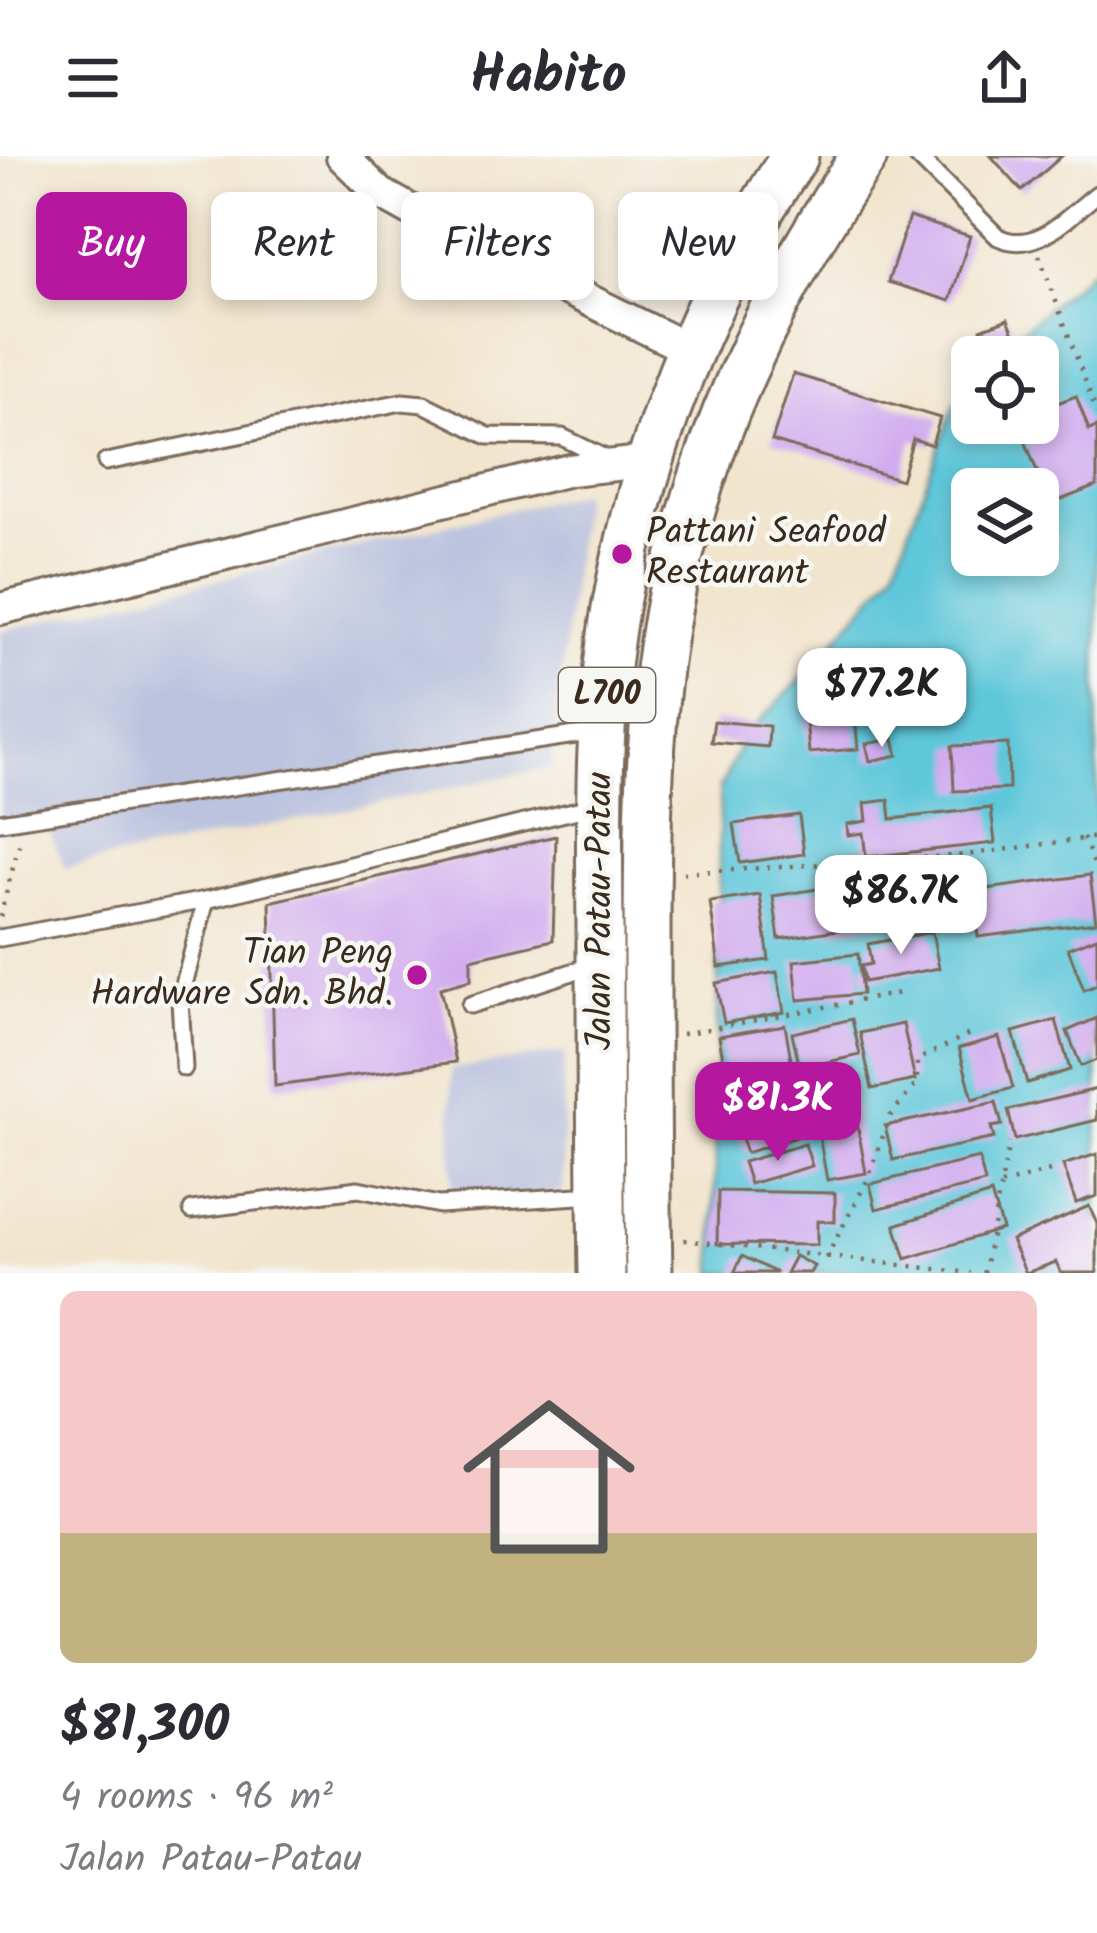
<!DOCTYPE html>
<html lang="en">
<head>
<meta charset="utf-8">
<style>
  body { margin:0; font-family:Kalam,sans-serif; background:#f2f2f3; color:#2b2b33; height:100vh; display:flex; flex-direction:column; font-size:45px; white-space:nowrap }
  * { box-sizing:border-box; margin:0 }
  p { font-size:39px; color:#7c7c81 }
  .icon { flex:none; width:66px; height:66px; fill:none; stroke:currentColor; stroke-width:2; stroke-linecap:round; stroke-linejoin:round }
  .map { position:relative; height:1117px; overflow:hidden }
  .sheet { display:flex; flex-direction:column; background:#fff; flex:1 }
  .sheet>* { flex:none }
  .top-card { position:absolute; left:36px; top:36px; width:1026px; height:108px; display:flex; gap:24px }
  .buttons { position:absolute; left:951px; top:180px; display:grid; gap:24px }
  .buttons a { display:grid; place-items:center; width:108px; height:108px; border-radius:18px; background:#fff; box-shadow:0 6px 18px #0003; font-size:60px }
  .price { position:absolute; translate:-50% -102px; padding:0 27px; border-radius:24px; background:#fff; color:#222; font-size:39px; line-height:78px; filter:drop-shadow(0 3px 6px #0008) }
  .price::after { content:''; position:absolute; left:50%; top:72px; width:36px; height:27px; margin-left:-18px; background:inherit; clip-path:polygon(0 0,100% 0,50% 100%) }
  .price.on { background:#b5179e; color:#fff }
  ul { padding:0; list-style:none }
  li { display:grid; align-content:center; gap:24px; height:636px; padding:0 60px }
  li span { display:grid; place-items:center; height:372px; border-radius:18px; color:#555 }
  li>.icon { margin-inline-start:auto }
  span .icon { width:216px; height:216px; fill:#fffc; stroke-width:1 }
  li b { font-size:51px }
  .pill { padding:0 42px; border-radius:18px; background:#fff; box-shadow:0 6px 18px #0003; font-size:42px; line-height:108px }
  .pill.on { background:#b5179e; color:#fff }
  header { display:flex; justify-content:space-between; align-items:center; height:156px; padding:0 60px; background:#fff; font-size:54px; font-weight:700 }
  .map>svg:first-child { display:block }
  .industrial { fill:#bcc3de }
  .water { fill:#5ec7da; stroke:#4c787c; stroke-width:3; fill-rule:evenodd }
  .building { fill:#d1abef }
  .lines { fill:none; stroke-linecap:round; stroke-linejoin:round }
  .service-casing { stroke:#7b6b5c; stroke-width:21 }
  .minor-casing { stroke:#7b6b5c; stroke-width:36 }
  .primary-casing { stroke:#7b6b5c; stroke-width:51 }
  .path { stroke:#7b6b5c; stroke-width:4.5; stroke-dasharray:3 9; stroke-linecap:butt }
  .service { stroke:#fff; stroke-width:15 }
  .minor { stroke:#fff; stroke-width:30 }
  .primary { stroke:#fff; stroke-width:45 }
  .poi-dot { fill:#b5179e; stroke:#f6f6f2; stroke-width:4.5 }
  .labels { text-anchor:middle; dominant-baseline:central; stroke-width:9; stroke-linejoin:round; paint-order:stroke }
  .shield { fill:#f6f6f2; stroke:#73675e; stroke-width:3 }
  .shield-label { font-size:33px; font-weight:bold; fill:#3b2a1e }
  .poi-label { font-size:36px; fill:#3b2a1e; stroke:#f6f6f2; text-anchor:start }
  .street-label { font-size:36px; fill:#3b2a1e; stroke:#f6f6f2 }
</style>
</head>
<body>
<header><svg class="icon" aria-label="menu" viewBox="0 0 24 24"><path d="M4 6h16M4 12h16M4 18h16"/></svg>Habito<svg class="icon" aria-label="share" viewBox="0 0 24 24"><path d="M12 15V3M7 8l5-5 5 5M5 13v7h14v-7"/></svg></header>
<div class="map">
<svg width="1097" height="1117" viewBox="0 0 1097 1117">
  <rect width="100%" height="100%" fill="#f6f6f2"/>
  <filter id="ink" filterUnits="userSpaceOnUse"><feTurbulence type="fractalNoise" baseFrequency=".00833" numOctaves="2"/><feDisplacementMap in="SourceGraphic" scale="24" xChannelSelector="R" yChannelSelector="G"/><feConvolveMatrix kernelMatrix="1 2 1 2 8 2 1 2 1" color-interpolation-filters="sRGB"/></filter>
  <filter id="wash" filterUnits="userSpaceOnUse"><feTurbulence type="fractalNoise" baseFrequency=".004" numOctaves="4" result="noise"/><feDisplacementMap in="SourceGraphic" scale="48" xChannelSelector="R" yChannelSelector="G"/><feGaussianBlur stdDeviation="2.7" result="paint"/><feColorMatrix in="noise" values="0 0 0 0 0 0 0 0 0 0 0 0 0 0 0 0 0 1.4 0 .05"/><feComposite in="paint" operator="in"/></filter>
  <g filter="url(#wash)">
    <rect width="100%" height="100%" fill="#f2e5ce"/>
    <g class="industrial">
      <path d="M582 337 551 611 65 712 46 668 0 676V475Z"/>
      <path d="M564 896 563 1036 452 1044 451 913Z"/>
    </g>
    <path class="water" d="M1097 109V1117H714L720 633 744 581 812 512 894 415 954 250 972 224V267H1038V201H991ZM972 333H1038V399H972Z"/>
    <g id="blocks">
      <g class="building">
        <path d="M991 0H1062L1022 35Z"/>
        <path d="M909 61 970 80 950 145 888 126Z"/>
        <path d="M1008 163 1024 201H992L981 173Z"/>
        <path d="M793 218 940 262 932 289 913 283 901 324 772 285Z"/>
        <path d="M1038 238 1044 252 1076 240 1089 274 1097 271V330L1050 348 1018 267H1038Z"/>
        <path d="M855 559 858 593 809 597 806 562Z"/>
        <path d="M714 565 769 570 768 591 711 586Z"/>
        <path d="M894 583 898 599 870 605 866 588Z"/>
        <path d="M1008 588 1009 633 954 635 952 590Z"/>
        <path d="M889 644 891 663 991 652 995 687 866 701 863 677 848 679 847 668 867 665 865 647Z"/>
        <path d="M799 659 804 698 740 707 734 668Z"/>
        <path d="M556 680 553 784 471 803V824L440 832 456 906 275 930 270 746Z"/>
        <path d="M961 706 969 749 879 756 874 717Z"/>
        <path d="M1090 719 1096 766 978 781 972 735Z"/>
        <path d="M869 725 876 768 779 783 773 740Z"/>
        <path d="M760 739 769 804 719 811 710 746Z"/>
        <path d="M932 776 939 812 864 826 861 810 871 808 868 788Z"/>
        <path d="M1097 781V829L1084 834 1068 792Z"/>
        <path d="M858 798 862 838 798 844 794 805Z"/>
        <path d="M777 816 784 856 724 867 716 827Z"/>
        <path d="M1097 862V904L1081 910 1067 875Z"/>
        <path d="M852 863 860 899 800 912 792 877Z"/>
        <path d="M1056 864 1070 914 1027 927 1013 876Z"/>
        <path d="M903 868 915 924 872 933 860 877Z"/>
        <path d="M785 869 792 909 726 919 719 880Z"/>
        <path d="M999 881 1013 932 973 943 959 892Z"/>
        <path d="M792 915 801 945 740 965 730 936Z"/>
        <path d="M848 917 866 1017 827 1024 809 924Z"/>
        <path d="M1097 933V964L1015 984 1008 954Z"/>
        <path d="M996 946 1002 969 991 971 994 982 893 1004 885 970Z"/>
        <path d="M804 953 812 976 746 997 738 974Z"/>
        <path d="M805 988 812 1010 750 1028 743 1006Z"/>
        <path d="M1097 998V1040L1076 1047 1063 1009Z"/>
        <path d="M979 1002 985 1027 876 1053 870 1028Z"/>
        <path d="M718 1035 835 1037V1066L817 1065V1089L717 1088Z"/>
        <path d="M991 1038 1002 1073 906 1103 895 1069Z"/>
        <path d="M1089 1050 1097 1068V1117H1061L1056 1106 1026 1117 1011 1084Z"/>
        <path d="M742 1100 777 1117H734Z"/>
        <path d="M795 1100 814 1110 810 1117H786Z"/>
      </g>
    </g>
  </g>
  <g filter="url(#ink)">
    <use href="#blocks" fill-opacity="0" stroke="#7b6b5c" stroke-width="3"/>
    <g class="lines">
      <defs>
        <g id="service">
          <path d="M917 0 998 81C1037 99 1067 61 1097 38"/>
          <path d="M106 306 402 246 424 248 488 280 562 281 611 305"/>
          <path d="M0 666 595 576"/>
          <path d="M0 782 206 744 594 650"/>
          <path d="M470 849 597 808"/>
          <path d="M184 912 180 844 206 744"/>
          <path d="M192 1054 358 1033 439 1049 594 1039"/>
        </g>
        <g id="minor">
          <path d="M342 0 380 37 439 70 690 194"/>
          <path d="M0 453 570 314 651 305"/>
        </g>
        <g id="primary">
          <path d="M602 1117C600 1002 600 886 600 771 599 666 597 558 615 453 643 293 704 134 795 0"/>
          <path d="M649 1117C647 1011 647 905 647 799 647 684 647 569 668 455 697 293 772 135 864 0"/>
        </g>
      </defs>
      <use href="#service" class="service-casing"/>
      <use href="#minor" class="minor-casing"/>
      <use href="#primary" class="primary-casing"/>
      <g class="path">
        <path d="M1039 99 1097 257"/>
        <path d="M1083 682 1097 714"/>
        <path d="M683 717 965 699 1097 681"/>
        <path d="M0 761 20 685"/>
        <path d="M682 878 900 837"/>
        <path d="M1001 1029 1050 1015"/>
        <path d="M684 1084 971 1117"/>
        <path d="M826 1102 868 1023 890 960 917 927V904L969 878"/>
        <path d="M984 1117 1009 987"/>
      </g>
      <use href="#service" class="service"/>
      <use href="#minor" class="minor"/>
      <use href="#primary" class="primary"/>
    </g>
  </g>
  <g class="poi-dot">
    <circle cx="622" cy="398" r="12"/>
    <circle cx="417" cy="819" r="12"/>
  </g>
  <g class="labels">
    <rect class="shield" x="559" y="512" width="96" height="54" rx="9"/>
    <g class="shield-label">
      <text x="607" y="539">L700</text>
    </g>
    <g class="poi-label">
      <text x="646" y="377">Pattani Seafood<tspan x="646" dy="41">Restaurant</tspan></text>
      <text x="393" y="798" text-anchor="end">Tian Peng<tspan x="393" dy="41">Hardware Sdn. Bhd.</tspan></text>
    </g>
    <g class="street-label">
      <text transform="translate(601 755) rotate(-90)">Jalan Patau-Patau</text>
    </g>
  </g>
</svg>
<div class="buttons">
<a><svg class="icon" aria-label="locate" viewBox="0 0 24 24"><circle cx="12" cy="12" r="6"/><path d="M12 2v4M12 18v4M2 12h4M18 12h4"/></svg></a>
<a><svg class="icon" aria-label="layers" viewBox="0 0 24 24"><path d="M12 4l9 5-9 5-9-5zM3 14l9 5 9-5"/></svg></a>
</div>
<b class="price" style="left:882px;top:594px">$77.2K</b>
<b class="price" style="left:901px;top:801px">$86.7K</b>
<b class="price on" style="left:778px;top:1008px">$81.3K</b>
<div class="top-card">
<a class="pill on">Buy</a>
<a class="pill">Rent</a>
<a class="pill">Filters</a>
<a class="pill">New</a>
</div>
</div>
<section class="sheet">
<ul>
<li><span style="background:linear-gradient(#f6c9c9 65%,#c2b280 0)"><svg class="icon" aria-label="home" viewBox="0 0 24 24"><path d="M3 11l9-7 9 7M6 9v11h12V9"/></svg></span><div><b>$81,300</b><p>4 rooms · 96 m²</p><p>Jalan Patau-Patau</p></div></li>
</ul>
</section>
</body>
</html>
